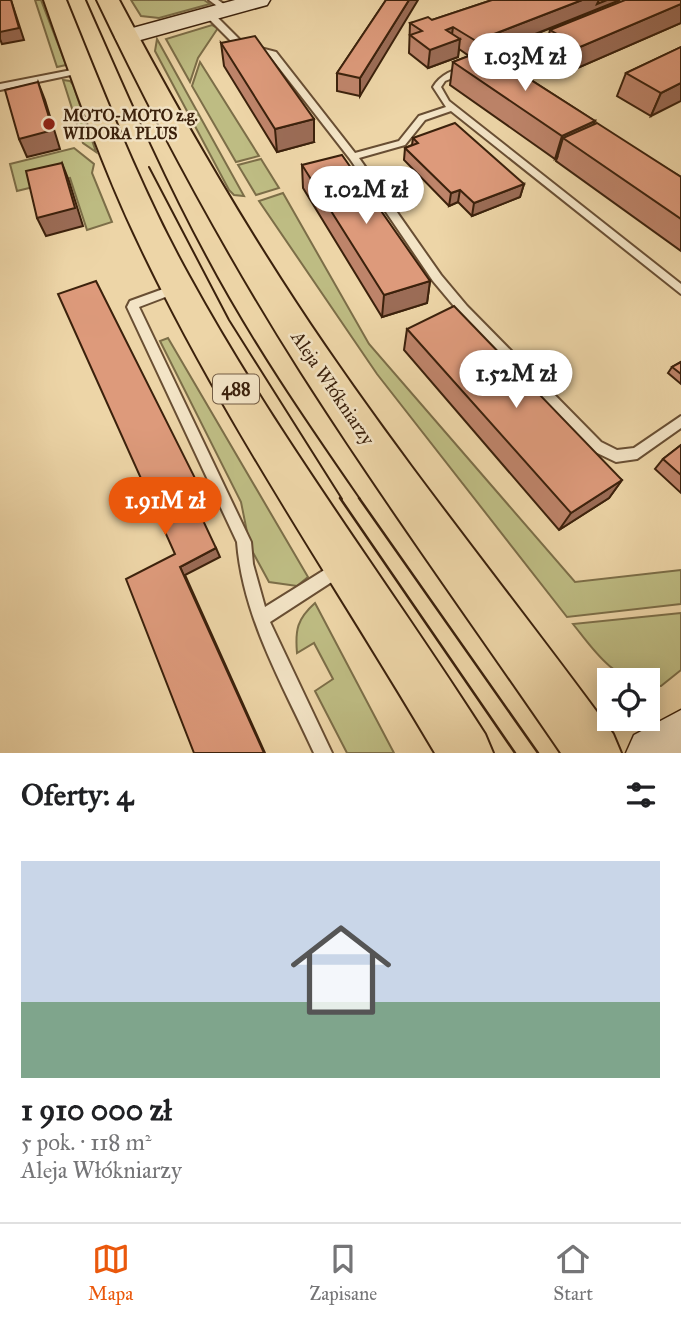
<!DOCTYPE html>
<html lang="pl">
<head>
<meta charset="utf-8">
<style>
  body { margin:0; font-family:"IM FELL Great Primer",serif; background:#f6f6f6; color:#202124; height:100vh; display:flex; flex-direction:column; font-size:26px; white-space:nowrap }
  * { box-sizing:border-box; margin:0 }
  p { font-size:23px; color:#757577 }
  .icon { flex:none; width:38px; height:38px; fill:none; stroke:currentColor; stroke-width:2; stroke-linecap:round; stroke-linejoin:round }
  .map { position:relative; height:753px; overflow:hidden }
  .panel { display:flex; flex-direction:column; background:#fff; flex:1 }
  .panel>* { flex:none }
  .controls { position:absolute; left:597px; top:668px; display:grid; gap:14px }
  .controls a { display:grid; place-items:center; width:63px; height:63px; border-radius:0px; background:#fff; box-shadow:0 4px 18px #0003; font-size:35px }
  .price { position:absolute; translate:-50% -60px; padding:0 16px; border-radius:24px; background:#fff; color:#222; font-size:23px; line-height:46px; filter:drop-shadow(0 2px 4px #0008) }
  .price::after { content:''; position:absolute; left:50%; top:42px; width:21px; height:16px; margin-left:-10px; background:inherit; clip-path:polygon(0 0,100% 0,50% 100%) }
  .price.on { background:#ea580c; color:#fff }
  ul { padding:0; list-style:none }
  li { display:grid; align-content:center; gap:14px; height:371px; padding:0 21px }
  li span { display:grid; place-items:center; height:217px; border-radius:0px; color:#555 }
  li>.icon { margin-inline-start:auto }
  span .icon { width:126px; height:126px; fill:#fffc; stroke-width:1 }
  li b { font-size:30px }
  h2 { display:flex; justify-content:space-between; align-items:center; height:84px; padding:0 21px; font-size:30px }
  .menu { display:flex; justify-content:space-around; align-items:center; height:98px; border-top:2px solid #e0e0e0; background:#fff; font-size:19px; color:#757577 }
  .menu a { display:grid; justify-items:center; gap:4px }
  .menu .on { color:#ea580c }
  .map>svg:first-child { display:block }
  .green { fill:#bebc83; stroke:#7c6e48; stroke-width:2 }
  .lines { fill:none; stroke-linecap:round; stroke-linejoin:round }
  .lane-casing { stroke:#684e33; stroke-width:4 }
  .secondary-casing { stroke:#3b210c; stroke-width:3 }
  .primary-casing { stroke:#3b210c; stroke-width:4 }
  .lane { fill:#f3e4c6; fill-rule:evenodd }
  .secondary { fill:#f3e4c6; fill-rule:evenodd }
  .primary { fill:#edd5a7; fill-rule:evenodd }
  .tram-far1 { stroke:#3b210c; stroke-width:2 }
  .tram { stroke:#3b210c; stroke-width:2.5 }
  .wall { fill:#be846a; stroke:#3b210c; stroke-width:2 }
  .shaded-wall { fill:#9b6c56; stroke:#3b210c; stroke-width:2 }
  .building { fill:#dd9a7b; stroke:#3b210c; stroke-width:2 }
  .poi-dot { fill:#8f2418; stroke:#f3e4c6; stroke-width:2.5 }
  .labels { text-anchor:middle; dominant-baseline:central; stroke-width:5; stroke-linejoin:round; paint-order:stroke }
  .far-poi-label { font-size:16px; font-weight:bold; fill:#3b210c; stroke:#f3e4c6; text-anchor:start }
  .shield { fill:#f3e4c6; stroke:#725c44; stroke-width:2 }
  .shield-label { font-size:18px; font-weight:bold; fill:#3b210c }
  .street-label { font-size:19px; fill:#3b210c; stroke:#f3e4c6 }
</style>
</head>
<body>
<div class="map">
<svg width="681" height="753" viewBox="0 0 681 753">
  <rect width="100%" height="100%" fill="#edd5a7"/>
  <filter id="stains"><feTurbulence type="fractalNoise" baseFrequency=".00286" numOctaves="4"/><feColorMatrix values="0 0 0 0 .2 0 0 0 0 .09 0 0 0 0 .02 0 0 0 .5 -.17"/></filter>
  <radialGradient id="worn" r=".72"><stop offset=".6" stop-color="#630" stop-opacity="0"/><stop offset="1" stop-color="#630" stop-opacity=".3"/></radialGradient>
  <g class="green">
    <path d="M35 0H41L66 65 57 67Z"/>
    <path d="M131 0H204L210 4 159 18 141 16Z"/>
    <path d="M212 25 218 28 198 58 190 82 166 39Z"/>
    <path d="M157 39 244 196 234 195 229 190 155 51Z"/>
    <path d="M200 62 259 156 236 162 192 86Z"/>
    <path d="M63 80 70 81 73 85 96 152 83 143Z"/>
    <path d="M74 148 94 164 92 173 112 222 87 230 70 178 17 191 10 164Z"/>
    <path d="M261 159 279 188 256 195 238 165Z"/>
    <path d="M283 193 369 344 575 582 681 570V604L567 617 377 374 259 201Z"/>
    <path d="M168 338 308 577 297 586 269 582 250 547 241 502 160 341Z"/>
    <path d="M315 603 394 753H347L315 691 333 679 314 643 297 653C295 630 297 619 315 603Z"/>
    <path d="M681 613V670L661 686 648 685V681C613 681 593 649 573 624Z"/>
  </g>
  <g class="lines">
    <defs>
      <g id="lane">
        <path d="M209 0H218L231 9 224 11Z"/>
        <path d="M206 12H212L240 40 249 45 276 52 355 153 399 141 419 116 446 107 433 87C440 75 454 68 468 68V72L445 81 441 87 449 101 681 284V294L451 111 425 120 405 145 359 158 441 275 467 306 601 442 617 450 634 448 681 416V428L637 459 616 462 591 450 459 312 433 281 350 159 270 56 243 49 234 44 206 16Z"/>
        <path d="M558 34 565 36 485 66 478 64Z"/>
        <path d="M82 68 86 70 85 72 0 90V84Z"/>
        <path d="M177 284 183 288 181 291 139 307 251 542 253 564 265 607 334 564 339 562 344 564 346 569 344 574 270 622 332 753H314C283 685 243 618 237 542L127 307 130 301Z"/>
      </g>
      <g id="secondary">
        <path d="M235 0H270L267 5 126 44 118 42 115 37 118 32Z"/>
        <path d="M681 710V753H626L634 735Z"/>
      </g>
      <g id="primary">
        <path d="M44 0H66C104 93 140 188 189 276 276 435 387 581 485 734L493 753H435C336 585 224 423 140 246 102 167 73 83 44 0Z"/>
        <path d="M97 0H119C182 119 249 235 325 346 416 479 518 604 613 734L621 753H561C474 626 384 502 301 372 225 252 158 128 97 0Z"/>
      </g>
    </defs>
    <use href="#lane" class="lane-casing"/>
    <use href="#secondary" class="secondary-casing"/>
    <use href="#primary" class="primary-casing"/>
    <use href="#lane" class="lane"/>
    <use href="#secondary" class="secondary"/>
    <use href="#primary" class="primary"/>
    <g class="tram-far1">
      <path d="M86 0C124 86 161 173 206 256 251 341 306 421 360 499"/>
      <path d="M149 167 229 320 342 499"/>
    </g>
    <g class="tram">
      <path d="M340 498 515 753"/>
      <path d="M359 498 538 753"/>
    </g>
  </g>
  <g class="wall">
    <path d="M386 0 360 96 337 91V73Z"/>
    <path d="M492 0H620L489 53 595 121 593 124 681 177V251L556 161 557 158 555 159 450 85 453 62 469 56 459 49 458 57 428 68 409 53 410 23 432 20Z"/>
    <path d="M681 0V23L573 70 544 53 550 30Z"/>
    <path d="M221 43 314 142 277 152 224 66Z"/>
    <path d="M681 47 651 116 617 96 626 73Z"/>
    <path d="M413 138 524 184 520 197 472 216 458 202 449 206 404 160 405 148 412 145Z"/>
    <path d="M302 165 430 281 427 303 382 317 303 188Z"/>
    <path d="M407 329 622 480 609 498 559 530 404 350Z"/>
    <path d="M681 362V384L668 373 672 367Z"/>
    <path d="M681 445V493L655 469 663 459Z"/>
  </g>
  <g class="shaded-wall">
    <path d="M11 0 24 40 2 44 0 39V32Z"/>
    <path d="M409 0H418L360 96V78Z"/>
    <path d="M582 0H620L473 59 476 41Z"/>
    <path d="M681 4V23L573 70 580 47Z"/>
    <path d="M453 27 451 42 460 39 458 57 428 68 430 50 446 30Z"/>
    <path d="M38 82 45 100 60 149 27 157 19 139Z"/>
    <path d="M681 83V101L651 116 661 93Z"/>
    <path d="M314 119V142L277 152 275 129Z"/>
    <path d="M595 121 587 144 563 138 557 158 555 159 562 136Z"/>
    <path d="M62 163 69 181 83 226 46 236 37 218Z"/>
    <path d="M524 184 520 197 472 216 474 203Z"/>
    <path d="M460 190 458 202 449 206 451 193Z"/>
    <path d="M430 281 427 303 382 317 384 295Z"/>
    <path d="M622 480 609 498 559 530 571 513Z"/>
    <path d="M209 506 213 515 203 521 199 512Z"/>
    <path d="M216 548 220 557 185 575 265 753H264L180 567Z"/>
  </g>
  <g class="building">
    <path d="M0 0H11L19 28 0 32Z"/>
    <path d="M386 0H409L360 78 337 73Z"/>
    <path d="M492 0H582L476 41 453 27 446 30 460 39 430 50 410 35 422 31 410 23 428 17 432 20Z"/>
    <path d="M599 0H607L597 4Z"/>
    <path d="M625 0H681V4L580 47 550 30Z"/>
    <path d="M255 36 314 119 275 129 221 43Z"/>
    <path d="M681 47V83L661 93 626 73Z"/>
    <path d="M484 50 595 121 562 136 453 62Z"/>
    <path d="M38 82 53 130 19 139 5 90Z"/>
    <path d="M455 123 524 184 474 203 460 190 451 193 405 148 418 143 413 138Z"/>
    <path d="M597 123 681 177V219L563 138Z"/>
    <path d="M342 155 430 281 384 295 302 165Z"/>
    <path d="M62 163 75 208 37 218 26 171Z"/>
    <path d="M96 281 209 506 199 512 216 548 180 567 264 753H194L126 579 175 554 58 294Z"/>
    <path d="M454 306 622 480 571 513 407 329Z"/>
    <path d="M681 362V374L672 367Z"/>
    <path d="M681 445V475L663 459Z"/>
  </g>
  <circle class="poi-dot" cx="49" cy="124" r="7"/>
  <g class="labels">
    <g class="far-poi-label">
      <text x="63" y="115">MOTO-MOTO z.g.<tspan x="63" dy="18">WIDORA PLUS</tspan></text>
    </g>
    <rect class="shield" x="213" y="374.5" width="46" height="29" rx="5"/>
    <g class="shield-label">
      <text x="236" y="389">488</text>
    </g>
    <g class="street-label">
      <text transform="translate(333 388) rotate(56)">Aleja Włókniarzy</text>
    </g>
  </g>
  <rect width="100%" height="100%" filter="url(#stains)"/>
  <rect width="100%" height="100%" fill="url(#worn)"/>
</svg>
<div class="controls">
<a><svg class="icon" aria-label="locate" viewBox="0 0 24 24"><circle cx="12" cy="12" r="6"/><path d="M12 2v4M12 18v4M2 12h4M18 12h4"/></svg></a>
</div>
<b class="price" style="left:525px;top:93px">1.03M zł</b>
<b class="price" style="left:366px;top:226px">1.02M zł</b>
<b class="price" style="left:516px;top:410px">1.52M zł</b>
<b class="price on" style="left:165px;top:537px">1.91M zł</b>
</div>
<section class="panel">
<h2>Oferty: 4<svg class="icon" aria-label="filters" viewBox="0 0 24 24"><path d="M4 7h16M4 17h16"/><circle cx="9" cy="7" r="2"/><circle cx="15" cy="17" r="2"/></svg></h2>
<ul>
<li><span style="background:linear-gradient(#c9d6e8 65%,#7fa58c 0)"><svg class="icon" aria-label="home" viewBox="0 0 24 24"><path d="M3 11l9-7 9 7M6 9v11h12V9"/></svg></span><div><b>1 910 000 zł</b><p>5 pok. · 118 m²</p><p>Aleja Włókniarzy</p></div></li>
</ul>
</section>
<nav class="menu">
<a class="on"><svg class="icon" aria-label="map" viewBox="0 0 24 24"><path d="M3 6l6-2 6 2 6-2v14l-6 2-6-2-6 2zM9 4v14M15 6v14"/></svg>Mapa</a>
<a><svg class="icon" aria-label="saved" viewBox="0 0 24 24"><path d="M7 4h10v16l-5-4-5 4z"/></svg>Zapisane</a>
<a><svg class="icon" aria-label="home" viewBox="0 0 24 24"><path d="M3 11l9-7 9 7M6 9v11h12V9"/></svg>Start</a>
</nav>
</body>
</html>
